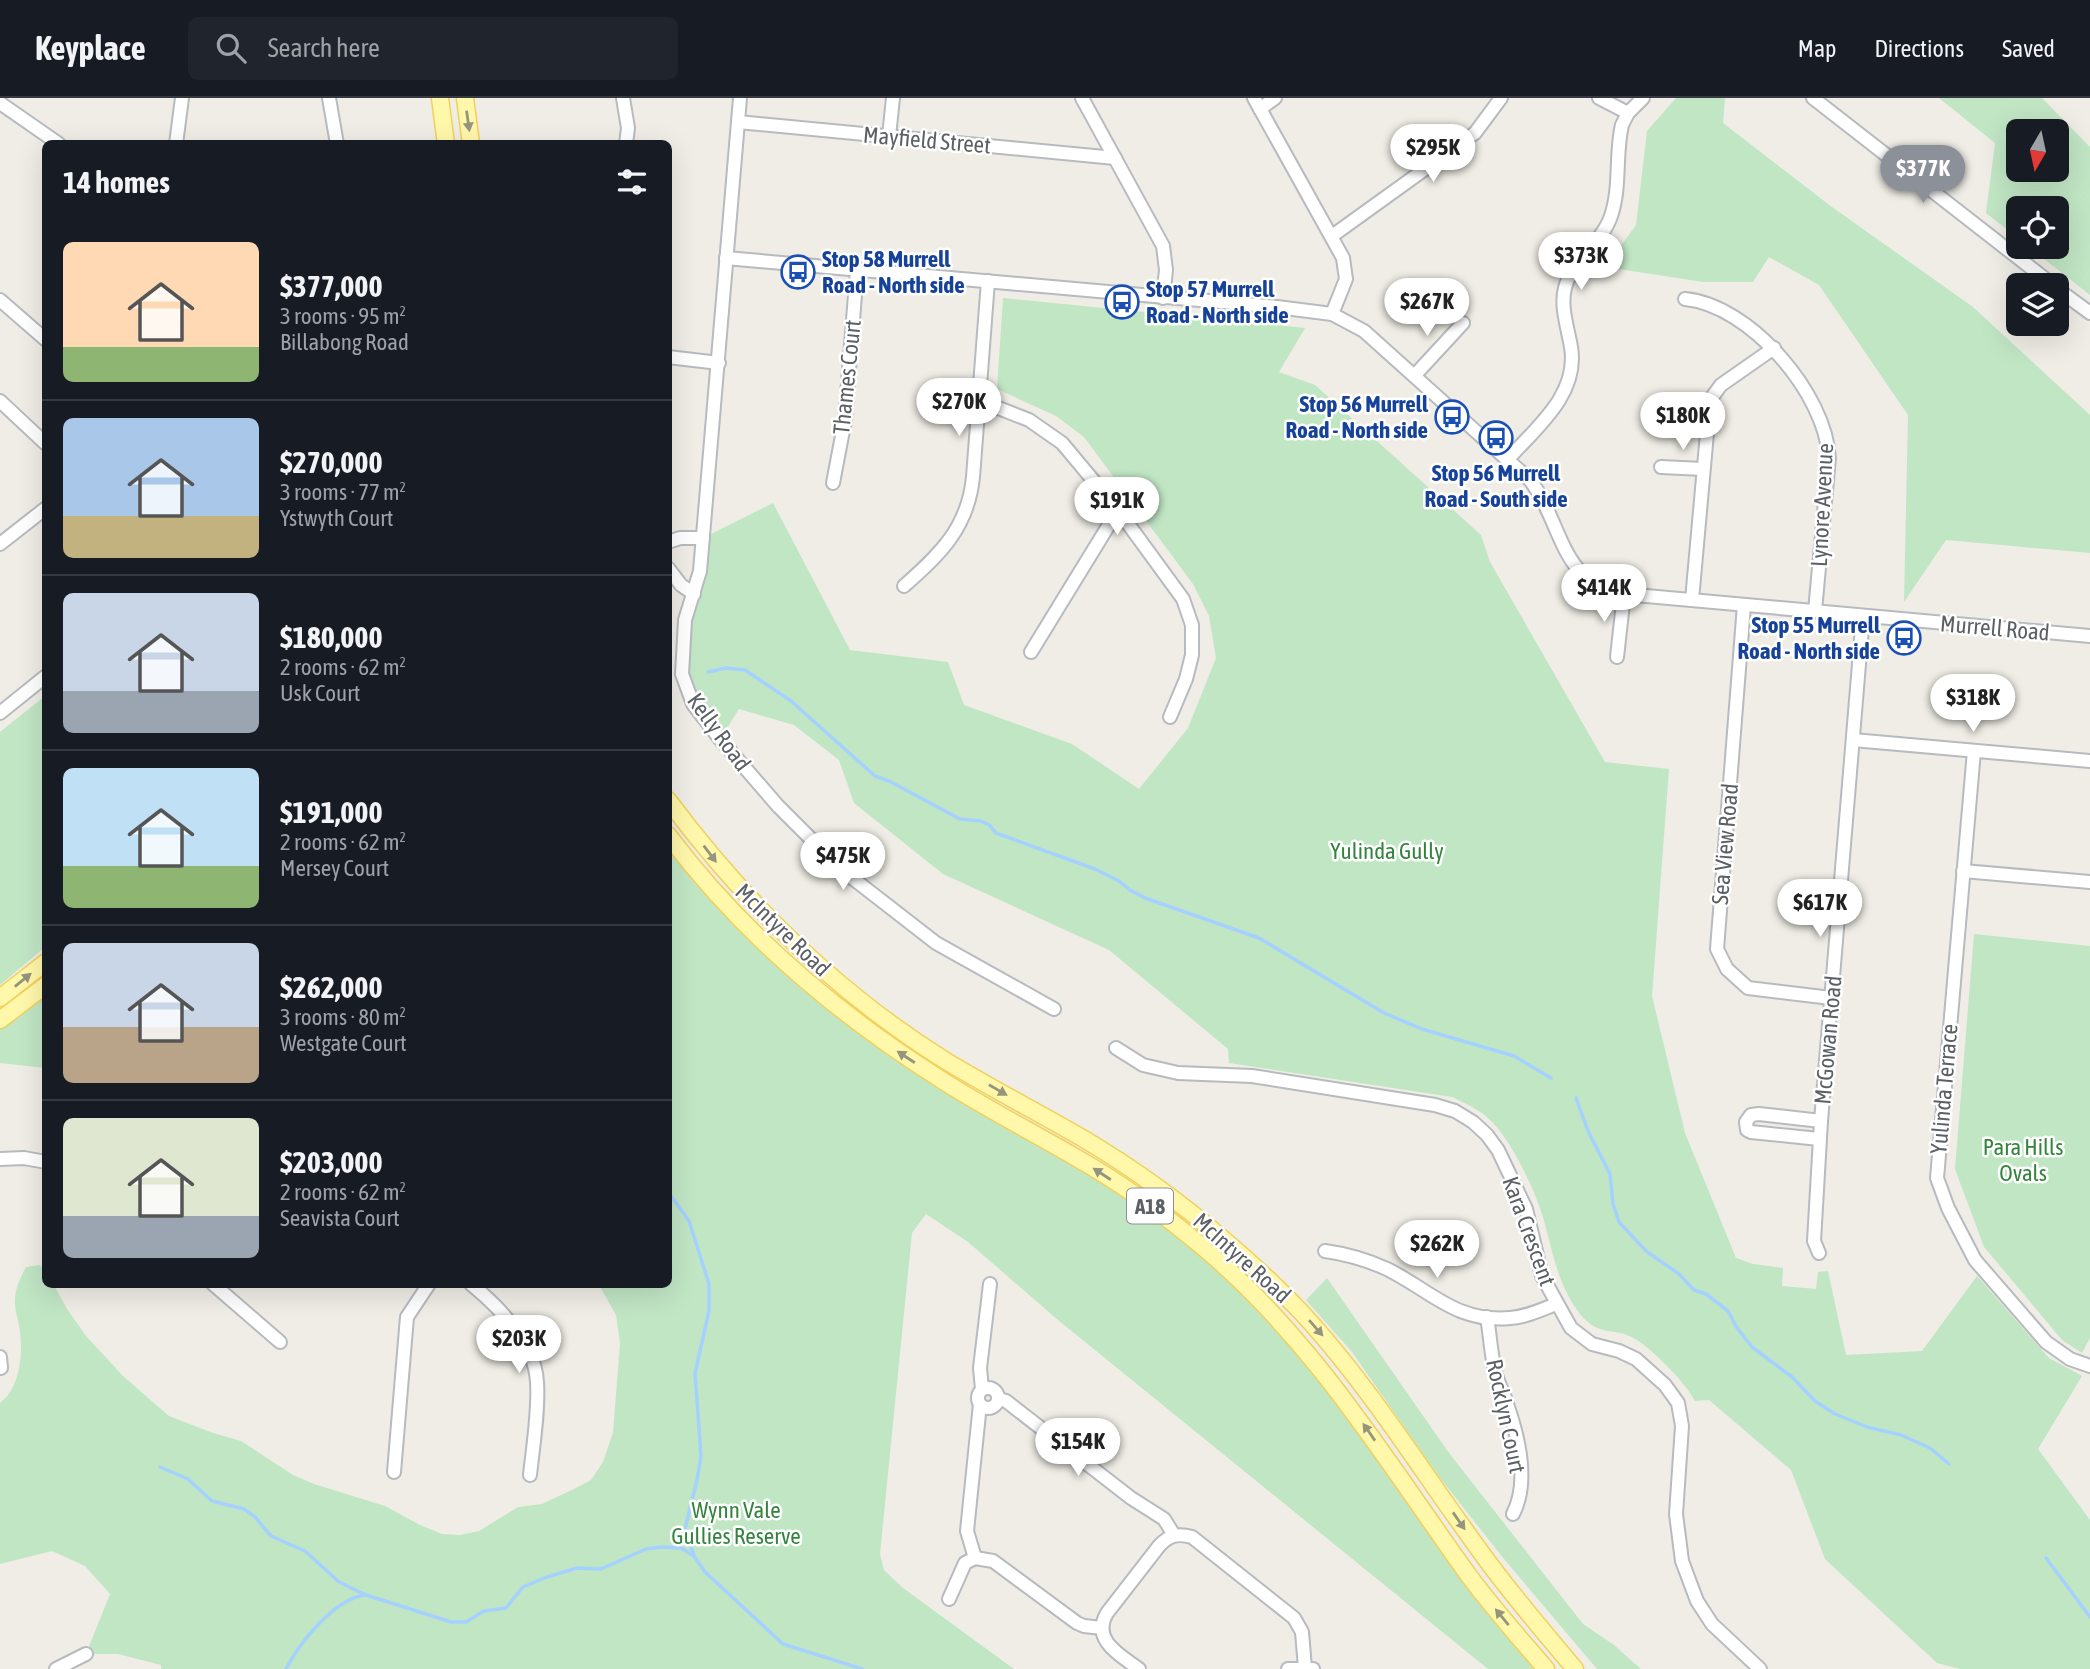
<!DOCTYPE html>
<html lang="en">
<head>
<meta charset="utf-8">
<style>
  body { margin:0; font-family:"Asap Condensed",sans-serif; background:#20242c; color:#f1f3f6; height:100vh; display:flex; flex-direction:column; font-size:26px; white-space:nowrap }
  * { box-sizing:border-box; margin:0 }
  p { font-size:23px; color:#9ea1a6 }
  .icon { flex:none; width:38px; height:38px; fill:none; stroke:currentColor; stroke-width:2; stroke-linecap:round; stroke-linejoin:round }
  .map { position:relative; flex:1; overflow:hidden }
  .side { position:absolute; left:42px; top:42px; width:630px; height:1148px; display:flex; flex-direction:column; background:#171b24; border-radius:10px; box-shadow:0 7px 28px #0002 }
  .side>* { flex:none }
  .needle { width:46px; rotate:189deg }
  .controls { position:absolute; left:2006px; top:21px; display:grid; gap:14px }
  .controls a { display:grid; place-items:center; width:63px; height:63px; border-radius:10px; background:#171b24; box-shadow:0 7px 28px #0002; font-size:35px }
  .price { position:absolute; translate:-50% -60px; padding:0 16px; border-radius:24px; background:#fff; color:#222; font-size:23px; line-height:46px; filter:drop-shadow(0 2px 4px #0008) }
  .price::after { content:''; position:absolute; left:50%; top:42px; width:21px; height:16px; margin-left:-10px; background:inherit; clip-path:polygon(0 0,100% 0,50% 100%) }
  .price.selected { background:#8c9099; color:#fff }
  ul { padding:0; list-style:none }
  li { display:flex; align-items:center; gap:21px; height:175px; padding:0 21px }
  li+li { border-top:2px solid #363941 }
  li span { display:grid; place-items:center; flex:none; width:196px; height:140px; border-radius:10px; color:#555 }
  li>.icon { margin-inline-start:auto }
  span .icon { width:84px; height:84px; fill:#fffc; stroke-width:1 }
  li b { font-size:30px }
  h2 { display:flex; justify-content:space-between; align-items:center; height:84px; padding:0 21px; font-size:30px }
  header { display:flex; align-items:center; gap:42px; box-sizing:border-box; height:98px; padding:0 35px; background:#171b24; border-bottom:2px solid #363941 }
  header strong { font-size:33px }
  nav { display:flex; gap:38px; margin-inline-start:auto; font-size:24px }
  .search { width:490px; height:63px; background:#20242c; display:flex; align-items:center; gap:18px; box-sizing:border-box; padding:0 24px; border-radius:10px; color:#9ea1a6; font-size:26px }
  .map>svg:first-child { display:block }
  .green { fill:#c1e6c4; fill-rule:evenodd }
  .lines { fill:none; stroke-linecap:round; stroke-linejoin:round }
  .stream { stroke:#a5d1ff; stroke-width:3.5 }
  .minor-casing { stroke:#b7babf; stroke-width:16 }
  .major-casing { stroke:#f1d15c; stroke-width:19 }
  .minor { stroke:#fff; stroke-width:12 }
  .major { stroke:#fff7aa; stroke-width:16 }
  .oneway { fill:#95957d }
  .labels { text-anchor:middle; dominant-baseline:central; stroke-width:5; stroke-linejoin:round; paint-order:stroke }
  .shield { fill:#fff; stroke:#8d9093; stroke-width:2 }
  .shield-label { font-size:21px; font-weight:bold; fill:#5c6065 }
  .street-label { font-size:23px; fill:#5c6065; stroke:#fff }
  .transit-label { font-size:23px; font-weight:bold; fill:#164399; stroke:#fff; text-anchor:start }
  .park-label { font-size:23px; fill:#35843e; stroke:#fff }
</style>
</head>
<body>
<header>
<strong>Keyplace</strong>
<div class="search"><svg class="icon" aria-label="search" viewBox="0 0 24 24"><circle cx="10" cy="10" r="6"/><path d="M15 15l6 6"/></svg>Search here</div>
<nav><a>Map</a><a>Directions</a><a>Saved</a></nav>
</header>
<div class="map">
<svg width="2090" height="1571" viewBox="0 0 2090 1571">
  <rect width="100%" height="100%" fill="#efede5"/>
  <g class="green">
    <path d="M1676 0H1725L1723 25 1832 109 1973 209 2090 317V455L1946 442 1904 504 1908 317 1819 187 1769 159 1753 184H1703L1606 169 1636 127 1647 33Z"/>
    <path d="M1939 0H2042L2090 49V197L2029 149H2056V110H2018V140L1986 115 1995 45ZM2018 33H2056V72H2018Z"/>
    <path d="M1003 200 1305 230 1279 274 1315 287 1481 437 1490 464 1605 664 1669 671 1652 898 1685 1035 1736 1160 1753 1166 1783 1170 1782 1188 1816 1191 1818 1174 1828 1173 1846 1257 1922 1253 1977 1178 2049 1260 2082 1278 2038 1351 2090 1422V1571H1960L1937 1565 1825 1461 1791 1372 1709 1302 1695 1303C1685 1284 1655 1254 1637 1242 1615 1227 1598 1242 1577 1212 1552 1176 1552 1140 1537 1102 1528 1079 1510 1042 1492 1024 1481 1012 1466 1006 1452 999L1229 965 1228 951 1109 852 943 776 854 705 839 662 794 627 739 611 720 641 693 606 681 566 703 440 773 405 850 552 948 564 964 607 1072 646 1139 691 1188 630 1216 560 1209 518 1193 486 1084 339 1056 318 997 291Z"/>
    <path d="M45 598V849L0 887V634Z"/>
    <path d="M669 737 824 899 1079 1061 1263 1205 1546 1571H1488L1058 1222 968 1144 926 1116 912 1135 880 1456 884 1472 903 1490 1014 1571H161V1567L118 1556H86L110 1496 85 1468 52 1453 0 1466V1305C20 1290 23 1257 20 1234 19 1223 14 1211 15 1201 15 1191 21 1178 26 1169L40 1167 45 1173 46 1186 54 1187 67 1211 86 1238 124 1279 169 1318 213 1335 241 1343 293 1377 314 1386 385 1408 420 1427 442 1436 460 1437 479 1433 518 1409 542 1406 578 1389 591 1382 603 1364 613 1335 620 1245 616 1217 599 1187 668 1186Z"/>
    <path d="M1974 836 2090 848V1240L2082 1255 2062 1242 1984 1149 1955 1071Z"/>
    <path d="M45 887V970L0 965V922Z"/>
    <path d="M1327 1180 1449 1355 1583 1526 1614 1547 1641 1571H1597L1504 1461 1437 1376 1352 1254 1306 1202Z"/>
  </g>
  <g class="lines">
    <g class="stream">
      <path d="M708 574 726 570 745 572 791 603 875 678 889 683 960 721 981 723 989 727 996 735 1095 771 1119 783 1130 792 1145 800 1259 840 1384 915 1422 931 1514 958 1551 980"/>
      <path d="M1576 1000 1588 1033 1610 1076 1613 1106 1619 1124 1646 1153 1679 1176 1694 1192 1706 1196 1728 1213 1737 1230 1752 1249 1792 1279 1815 1303 1835 1316 1867 1329 1901 1337 1930 1350 1949 1366"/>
      <path d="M668 1094 689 1123 709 1186V1213L695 1275 701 1358 697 1382 685 1431 694 1458"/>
      <path d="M160 1369 188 1381 212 1403 244 1411 255 1419 271 1438 305 1453 339 1484 366 1497 451 1524H466L484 1513 506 1510 523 1489 547 1479 577 1470 601 1471 646 1451 661 1449 681 1450 694 1458 705 1474 783 1546 862 1571"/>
      <path d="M2046 1460 2090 1519"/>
      <path d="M286 1571C300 1544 335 1500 366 1497"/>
    </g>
    <defs>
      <g id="minor">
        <path d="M329 0 337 46"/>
        <path d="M623 0 628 30 626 46"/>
        <path d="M740 0 700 473 685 522 682 576 693 606 720 641 778 708 842 772 936 845 1054 911"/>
        <path d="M1082 0 1163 148 1166 172 1163 200"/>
        <path d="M1254 0 1343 160 1346 181 1332 216"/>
        <path d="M1599 0 1628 15"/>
        <path d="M1813 0 2053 187"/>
        <path d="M0 5 59 46"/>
        <path d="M1260 11 1275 0"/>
        <path d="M738 24 1115 60"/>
        <path d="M889 38 893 0"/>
        <path d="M176 46 182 0"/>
        <path d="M1332 138 1475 35 1501 0"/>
        <path d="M726 160 1277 209 1332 216 1364 233 1530 382C1563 425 1559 485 1624 496L2090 538"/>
        <path d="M2056 190 2090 215"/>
        <path d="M1685 201C1750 207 1826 296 1829 360L1815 513"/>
        <path d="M0 202 46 242"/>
        <path d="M668 259 719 265"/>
        <path d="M1415 277 1463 225"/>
        <path d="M978 302 1029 322 1062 345 1118 412 1183 501 1192 527V557L1186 581 1170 619"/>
        <path d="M0 303 46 346"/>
        <path d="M1508 361C1537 329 1579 296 1571 249 1568 231 1560 208 1565 190 1572 162 1602 145 1611 118 1621 89 1615 56 1622 27L1628 15 1643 0"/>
        <path d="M1661 369 1703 371"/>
        <path d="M833 385 845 322 857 172"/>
        <path d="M668 444 680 440H703"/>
        <path d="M0 446 46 410"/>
        <path d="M668 470 681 487 694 496"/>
        <path d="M904 488C940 456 968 430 973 379L988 183"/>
        <path d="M1692 502 1710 302 1721 287 1774 250"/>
        <path d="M1744 507 1717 851 1727 871 1748 890 1831 900"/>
        <path d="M1031 554 1118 412"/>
        <path d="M1617 559 1624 496"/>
        <path d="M0 615 46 578"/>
        <path d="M1853 642 2090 663"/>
        <path d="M1974 653 1937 1080 1948 1110 1975 1162 2046 1244 2070 1261 2090 1268"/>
        <path d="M1963 773 2090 784"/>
        <path d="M1116 950 1143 967 1178 975 1252 978 1435 1007 1455 1013 1473 1024 1487 1037 1498 1052 1526 1111 1542 1178 1571 1230 1592 1246 1619 1253 1636 1261 1665 1287 1678 1305 1682 1328 1676 1416 1682 1463 1697 1503 1712 1526 1760 1571"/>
        <path d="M1819 1041 1751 1034 1747 1032 1746 1024 1751 1017 1759 1016 1821 1023"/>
        <path d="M0 1061 24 1060 46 1064"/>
        <path d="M1325 1153C1347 1156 1367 1162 1387 1171 1430 1192 1456 1225 1510 1220 1526 1219 1541 1212 1556 1206"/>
        <path d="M1819 1155 1814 1143 1821 1023 1863 518"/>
        <path d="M213 1186 280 1244"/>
        <path d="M471 1186C499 1209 535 1245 537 1284 539 1313 533 1348 530 1377"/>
        <path d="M1487 1219C1490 1237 1491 1256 1495 1273 1498 1286 1505 1297 1508 1309 1519 1341 1529 1385 1513 1416"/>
        <path d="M0 1259 1 1270"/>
        <circle cx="988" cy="1300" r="10"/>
        <path d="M982 1291 980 1270 990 1186"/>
        <path d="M999 1301 1006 1303 1131 1400 1164 1421 1174 1437"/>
        <path d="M980 1306 967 1433 975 1460 993 1463 1077 1525 1084 1528 1102 1530"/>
        <path d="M394 1374 407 1219 429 1186"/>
        <path d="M949 1501 965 1465 975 1460"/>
        <path d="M56 1571 86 1556"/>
        <path d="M1139 1571C1120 1557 1091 1542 1107 1515L1159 1448C1169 1437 1178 1435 1192 1439L1294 1520 1302 1534 1305 1570"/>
        <path d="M1288 1571H1313"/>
      </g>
      <g id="major">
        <path d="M440 0 446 46"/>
        <path d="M465 0 471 46"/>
        <path d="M668 702C745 805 837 895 946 963 984 986 1024 1007 1063 1029 1115 1058 1164 1092 1210 1130 1246 1160 1281 1191 1312 1226 1376 1298 1426 1380 1483 1457 1511 1496 1544 1534 1575 1571"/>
        <path d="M668 737C741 834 835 914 937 979 981 1008 1029 1032 1075 1059 1121 1085 1165 1117 1205 1151 1312 1241 1384 1359 1464 1471 1489 1506 1518 1538 1546 1571"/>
        <path d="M0 900 46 864"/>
        <path d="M0 922 46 887"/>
      </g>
    </defs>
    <use href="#minor" class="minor-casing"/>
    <use href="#major" class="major-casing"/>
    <use href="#minor" class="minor"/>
    <use href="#major" class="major"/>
  </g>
  <defs><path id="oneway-solid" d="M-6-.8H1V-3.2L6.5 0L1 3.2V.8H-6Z" transform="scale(1.75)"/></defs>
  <g class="oneway">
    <use href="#oneway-solid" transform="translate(468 23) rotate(82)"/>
    <use href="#oneway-solid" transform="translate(710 756) rotate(53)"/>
    <use href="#oneway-solid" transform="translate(23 882) rotate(-39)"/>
    <use href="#oneway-solid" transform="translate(906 959) rotate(-147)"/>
    <use href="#oneway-solid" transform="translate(998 992) rotate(30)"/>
    <use href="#oneway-solid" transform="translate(1102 1076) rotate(-147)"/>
    <use href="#oneway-solid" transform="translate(1316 1230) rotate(49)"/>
    <use href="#oneway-solid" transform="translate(1369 1334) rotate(-125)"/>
    <use href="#oneway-solid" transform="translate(1459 1423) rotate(55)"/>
    <use href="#oneway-solid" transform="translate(1502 1519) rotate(-129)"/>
  </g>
  <defs>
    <symbol id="bus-ring" viewBox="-11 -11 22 22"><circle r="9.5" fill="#fff" stroke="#1a4fb4" stroke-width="1.5"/><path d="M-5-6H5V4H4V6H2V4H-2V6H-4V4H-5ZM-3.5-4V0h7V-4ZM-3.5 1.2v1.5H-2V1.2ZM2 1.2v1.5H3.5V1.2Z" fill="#1a4fb4"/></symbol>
  </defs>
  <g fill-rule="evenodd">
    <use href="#bus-ring" x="779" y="155" width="38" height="38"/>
    <use href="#bus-ring" x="1103" y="185" width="38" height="38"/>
    <use href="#bus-ring" x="1433" y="300" width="38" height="38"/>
    <use href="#bus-ring" x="1477" y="321" width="38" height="38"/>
    <use href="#bus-ring" x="1885" y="521" width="38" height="38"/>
  </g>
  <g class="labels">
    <rect class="shield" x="1127" y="1090.5" width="46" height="35" rx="5"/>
    <g class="shield-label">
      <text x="1150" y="1108">A18</text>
    </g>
    <g class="street-label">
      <text transform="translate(927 42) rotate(5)">Mayfield Street</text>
      <text transform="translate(847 279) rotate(-84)">Thames Court</text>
      <text transform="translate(1822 407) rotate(-87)">Lynore Avenue</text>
      <text transform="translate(1995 530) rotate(5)">Murrell Road</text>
      <text transform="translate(719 634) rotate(54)">Kelly Road</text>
      <text transform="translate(1725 746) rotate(-85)">Sea View Road</text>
      <text transform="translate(783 832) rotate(44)">McIntyre Road</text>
      <text transform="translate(1828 942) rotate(-85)">McGowan Road</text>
      <text transform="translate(1944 991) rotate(-85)">Yulinda Terrace</text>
      <text transform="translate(1529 1133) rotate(70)">Kara Crescent</text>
      <text transform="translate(1242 1160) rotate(42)">McIntyre Road</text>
      <text transform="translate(1506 1318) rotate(78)">Rocklyn Court</text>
    </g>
    <g class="transit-label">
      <text x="822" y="161">Stop 58 Murrell<tspan x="822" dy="26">Road - North side</tspan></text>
      <text x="1146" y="191">Stop 57 Murrell<tspan x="1146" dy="26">Road - North side</tspan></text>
      <text x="1428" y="306" text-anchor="end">Stop 56 Murrell<tspan x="1428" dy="26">Road - North side</tspan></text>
      <text x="1496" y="375" text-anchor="middle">Stop 56 Murrell<tspan x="1496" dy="26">Road - South side</tspan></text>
      <text x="1880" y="527" text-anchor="end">Stop 55 Murrell<tspan x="1880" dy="26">Road - North side</tspan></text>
    </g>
    <g class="park-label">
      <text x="1387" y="753">Yulinda Gully</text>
      <text x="2023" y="1049">Para Hills<tspan x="2023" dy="26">Ovals</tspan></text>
      <text x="736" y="1412">Wynn Vale<tspan x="736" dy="26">Gullies Reserve</tspan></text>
    </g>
  </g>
</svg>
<div class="controls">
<a><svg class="needle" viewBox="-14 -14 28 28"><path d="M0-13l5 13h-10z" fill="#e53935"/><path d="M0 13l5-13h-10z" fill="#9ea1a6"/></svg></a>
<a><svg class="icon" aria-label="locate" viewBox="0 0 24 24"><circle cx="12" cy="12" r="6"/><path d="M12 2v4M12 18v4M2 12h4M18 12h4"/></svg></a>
<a><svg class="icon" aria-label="layers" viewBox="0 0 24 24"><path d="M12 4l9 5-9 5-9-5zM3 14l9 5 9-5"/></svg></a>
</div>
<b class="price" style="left:1433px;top:86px">$295K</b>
<b class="price selected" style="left:1923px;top:107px">$377K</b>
<b class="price" style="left:1581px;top:194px">$373K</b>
<b class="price" style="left:1427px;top:240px">$267K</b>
<b class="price" style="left:959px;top:340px">$270K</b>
<b class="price" style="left:1683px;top:354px">$180K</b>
<b class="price" style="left:1117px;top:439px">$191K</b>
<b class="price" style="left:1604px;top:526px">$414K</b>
<b class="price" style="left:1973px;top:636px">$318K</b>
<b class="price" style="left:843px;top:794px">$475K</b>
<b class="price" style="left:1820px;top:841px">$617K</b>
<b class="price" style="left:1437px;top:1182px">$262K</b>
<b class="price" style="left:519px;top:1277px">$203K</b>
<b class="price" style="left:1078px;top:1380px">$154K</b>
<section class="side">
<h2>14 homes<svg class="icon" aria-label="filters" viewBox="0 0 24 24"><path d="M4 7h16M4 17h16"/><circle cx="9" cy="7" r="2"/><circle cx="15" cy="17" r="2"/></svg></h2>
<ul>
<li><span style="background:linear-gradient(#ffd9b3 75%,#8fb573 0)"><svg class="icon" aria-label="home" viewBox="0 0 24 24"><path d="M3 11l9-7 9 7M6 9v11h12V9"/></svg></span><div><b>$377,000</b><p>3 rooms · 95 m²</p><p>Billabong Road</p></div></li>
<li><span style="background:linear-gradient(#a9c7e8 70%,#c2b280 0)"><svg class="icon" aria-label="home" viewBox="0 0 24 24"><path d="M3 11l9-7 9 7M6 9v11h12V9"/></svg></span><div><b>$270,000</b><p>3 rooms · 77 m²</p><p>Ystwyth Court</p></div></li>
<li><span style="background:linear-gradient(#c9d6e8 70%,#9aa5b1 0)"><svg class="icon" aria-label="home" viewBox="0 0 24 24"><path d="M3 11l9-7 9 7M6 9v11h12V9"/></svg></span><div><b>$180,000</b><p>2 rooms · 62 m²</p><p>Usk Court</p></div></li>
<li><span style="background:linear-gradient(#bfe0f5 70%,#8fb573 0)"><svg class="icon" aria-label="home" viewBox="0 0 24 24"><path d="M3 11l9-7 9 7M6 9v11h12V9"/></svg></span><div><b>$191,000</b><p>2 rooms · 62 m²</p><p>Mersey Court</p></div></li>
<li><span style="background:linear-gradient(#c9d6e8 60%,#b9a48a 0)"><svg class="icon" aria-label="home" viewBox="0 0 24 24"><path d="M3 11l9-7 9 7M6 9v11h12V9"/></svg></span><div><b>$262,000</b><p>3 rooms · 80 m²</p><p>Westgate Court</p></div></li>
<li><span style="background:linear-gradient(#dfe7d0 70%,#9aa5b1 0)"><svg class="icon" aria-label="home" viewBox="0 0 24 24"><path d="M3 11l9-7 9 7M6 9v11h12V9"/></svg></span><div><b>$203,000</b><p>2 rooms · 62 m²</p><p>Seavista Court</p></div></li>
</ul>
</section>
</div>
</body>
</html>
